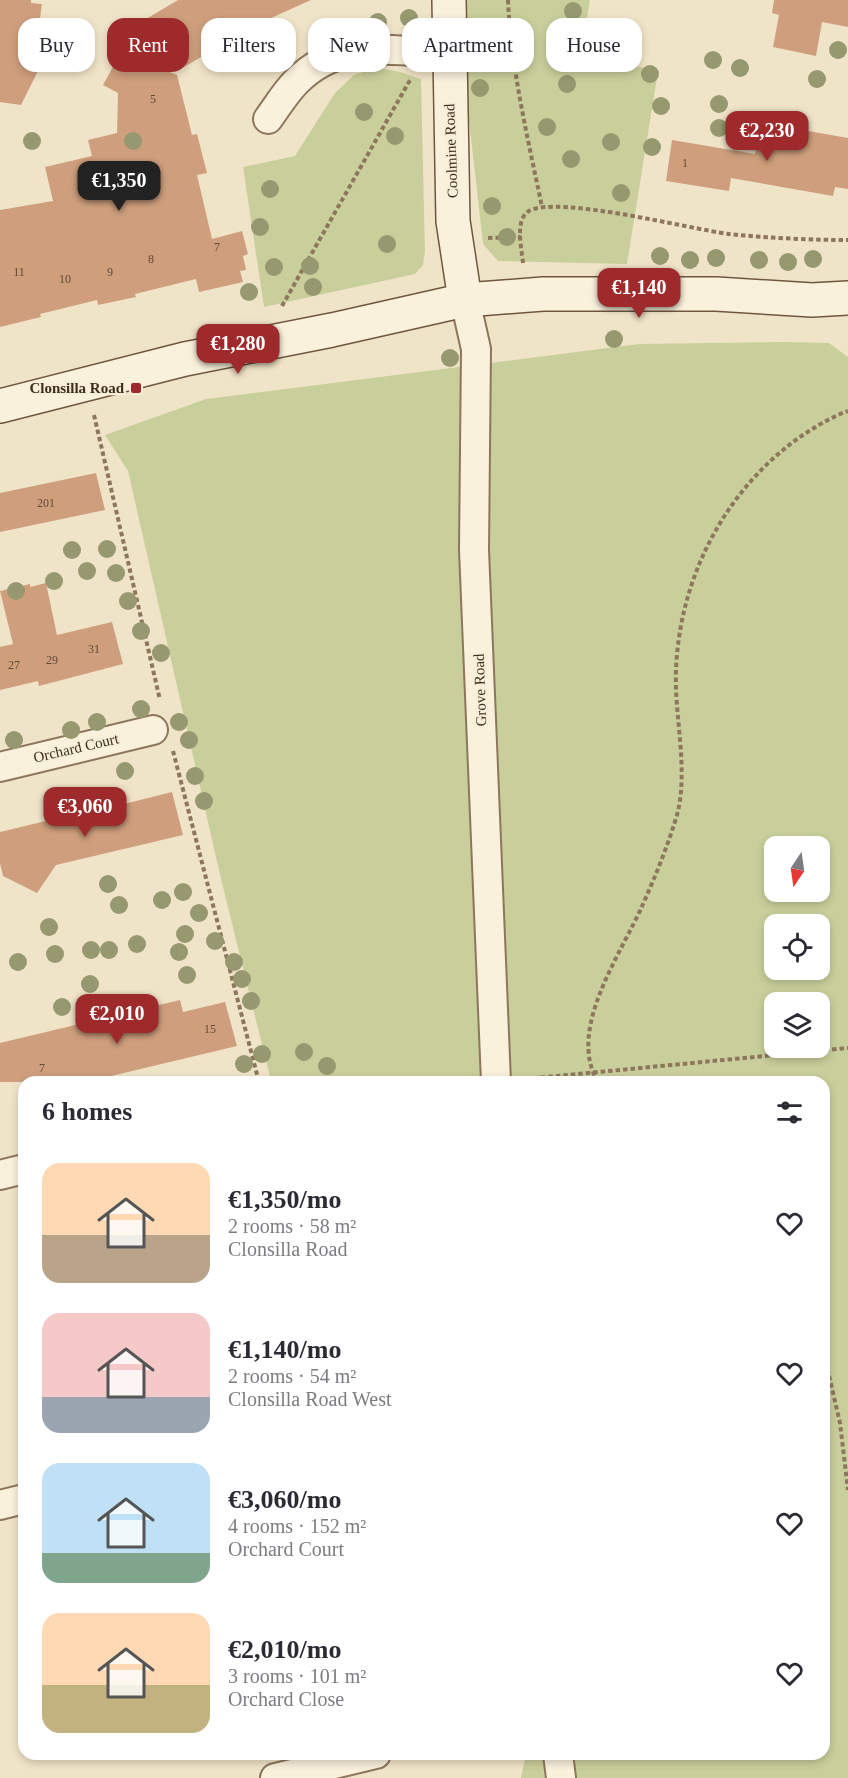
<!DOCTYPE html>
<html lang="en">
<head>
<meta charset="utf-8">
<style>
  body { margin:0; font-family:"Times New Roman",serif; background:#f7f7f7; color:#2b2b33; height:100vh; display:flex; flex-direction:column; font-size:22px; white-space:nowrap }
  * { box-sizing:border-box; margin:0 }
  p { font-size:20px; color:#7c7c81 }
  .icon { flex:none; width:33px; height:33px; fill:none; stroke:currentColor; stroke-width:2; stroke-linecap:round; stroke-linejoin:round }
  .map { position:relative; flex:1; overflow:hidden }
  .panel { position:absolute; left:18px; top:1076px; width:812px; height:684px; display:flex; flex-direction:column; background:#fff; border-radius:18px; box-shadow:0 3px 9px #0003 }
  .panel>* { flex:none }
  .guide { position:absolute; left:18px; top:18px; width:813px; height:54px; display:flex; gap:12px }
  .needle { width:39px; rotate:193deg }
  .controls { position:absolute; left:764px; top:836px; display:grid; gap:12px }
  .controls a { display:grid; place-items:center; width:66px; height:66px; border-radius:12px; background:#fff; box-shadow:0 3px 9px #0003; font-size:30px }
  .price { position:absolute; translate:-50% -51px; padding:0 14px; border-radius:12px; background:#9e2a2b; color:#fff; font-size:20px; line-height:39px; filter:drop-shadow(0 2px 3px #0008) }
  .price::after { content:''; position:absolute; left:50%; top:36px; width:18px; height:14px; margin-left:-9px; background:inherit; clip-path:polygon(0 0,100% 0,50% 100%) }
  .price.on { background:#222; color:#fff }
  ul { padding:0; list-style:none }
  li { display:flex; align-items:center; gap:18px; height:150px; padding:0 24px }
  li span { display:grid; place-items:center; flex:none; width:168px; height:120px; border-radius:18px; color:#555 }
  li>.icon { margin-inline-start:auto }
  span .icon { width:72px; height:72px; fill:#fffc; stroke-width:1 }
  li b { font-size:26px }
  h2 { display:flex; justify-content:space-between; align-items:center; height:72px; padding:0 24px; font-size:26px }
  .tag { padding:0 21px; border-radius:18px; background:#fff; box-shadow:0 3px 9px #0003; font-size:21px; line-height:54px }
  .tag.on { background:#9e2a2b; color:#fff }
  .map>svg:first-child { display:block }
  .green { fill:#c9cf9b; fill-rule:evenodd }
  .building { fill:#cf9f7d }
  .lines { fill:none; stroke-linecap:round; stroke-linejoin:round }
  .street-casing { stroke:#8d765c; stroke-width:32 }
  .secondary-casing { stroke:#6f573f; stroke-width:36 }
  .path { stroke:#8d765c; stroke-width:4; stroke-dasharray:4.5 3; stroke-linecap:butt }
  .street { stroke:#faf1dc; stroke-width:28 }
  .secondary { stroke:#faf1dc; stroke-width:33 }
  .tree { fill:#96986f }
  .poi-dot { fill:#9e2a2b; stroke:#f7eed8; stroke-width:2 }
  .labels { text-anchor:middle; dominant-baseline:central; stroke-width:4.5; stroke-linejoin:round; paint-order:stroke }
  .number-label { font-size:12px; fill:#624a37 }
  .street-label { font-size:15px; fill:#3d2e20; stroke:#f7eed8 }
  .poi-label { font-size:15px; font-weight:bold; fill:#3d2e20; stroke:#f7eed8; text-anchor:end }
</style>
</head>
<body>
<div class="map">
<svg width="848" height="1778" viewBox="0 0 848 1778">
  <rect width="100%" height="100%" fill="#f0e4c8"/>
  <g class="green">
    <path d="M466 0H590L581 55 658 71 627 264 498 261 483 244 466 94Z"/>
    <path d="M375 68 397 71 421 79 425 252 423 265 415 274 264 307 243 167 295 156 335 93 354 75Z"/>
    <path d="M787 342 829 343 848 357V1778H521L526 1754H824V1082L271 1081 221 879 128 471 105 435 206 399 639 344ZM774 846H819V891H774ZM774 924H819V969H774ZM774 1002H819V1047H774Z"/>
  </g>
  <g class="building">
    <path d="M0 0H31V3L42 4 38 33 43 34 37 73 21 105 0 102Z"/>
    <path d="M178 0H311L260 23 177 71 146 19Z"/>
    <path d="M774 0H848V27L822 22 816 56 773 47 779 15 772 13Z"/>
    <path d="M121 52 177 75 192 135 197 134 207 173 197 175 212 239 242 231 248 254 243 256 246 270 240 271 243 282 199 292 196 279 135 294 136 297 98 305 97 300 40 314 41 317 0 327V210L53 201 45 167 92 156 88 140 117 133 118 93 103 85Z"/>
    <path d="M774 125 848 138V189L835 187 833 196 731 178 729 191 666 181 672 140 755 154 759 135Z"/>
    <path d="M96 473 105 510 0 532V493Z"/>
    <path d="M46 583 57 635 112 622 123 664 39 686 38 681 0 690V647L13 644 0 591 30 584V587Z"/>
    <path d="M172 792 183 835 56 865 37 893 3 876 0 863V832L79 813 80 815Z"/>
    <path d="M180 1000 183 1012 225 1002 237 1046 86 1082H0V1043Z"/>
  </g>
  <g class="lines">
    <defs>
      <g id="street">
        <path d="M268 119C277 107 285 93 296 82 341 36 391 53 448 52"/>
        <path d="M465 300 476 349 474 550 496 1082"/>
        <path d="M0 767 153 730"/>
        <path d="M0 1175 24 1169"/>
        <path d="M0 1505 24 1499"/>
        <path d="M558 1754 561 1778"/>
        <path d="M275 1778 376 1754"/>
      </g>
      <g id="secondary">
        <path d="M449 0 453 221 465 300"/>
        <path d="M0 406 185 359 332 330 465 300 543 294H716L812 300 848 298"/>
      </g>
    </defs>
    <use href="#street" class="street-casing"/>
    <use href="#secondary" class="secondary-casing"/>
    <g class="path">
      <path d="M508 0C511 69 528 139 542 207"/>
      <path d="M488 238 521 237"/>
      <path d="M523 263C522 249 514 220 529 211 557 195 690 229 729 234 768 238 809 240 848 240"/>
      <path d="M282 306 410 80"/>
      <path d="M94 415 160 700"/>
      <path d="M173 751 259 1082"/>
      <path d="M526 1079 848 1048"/>
      <path d="M598 1082C566 1029 622 953 643 904 656 875 668 845 677 815 689 770 674 716 676 669 680 577 725 490 800 437 815 427 831 417 848 411"/>
      <path d="M824 1354 840 1423 848 1490"/>
    </g>
    <use href="#street" class="street"/>
    <use href="#secondary" class="secondary"/>
  </g>
  <g class="tree">
    <circle cx="573" cy="11" r="9"/>
    <circle cx="409" cy="18" r="9"/>
    <circle cx="378" cy="22" r="9"/>
    <circle cx="630" cy="34" r="9"/>
    <circle cx="60" cy="41" r="9"/>
    <circle cx="603" cy="45" r="9"/>
    <circle cx="838" cy="50" r="9"/>
    <circle cx="633" cy="53" r="9"/>
    <circle cx="713" cy="60" r="9"/>
    <circle cx="740" cy="68" r="9"/>
    <circle cx="650" cy="74" r="9"/>
    <circle cx="817" cy="79" r="9"/>
    <circle cx="567" cy="84" r="9"/>
    <circle cx="480" cy="88" r="9"/>
    <circle cx="719" cy="104" r="9"/>
    <circle cx="661" cy="106" r="9"/>
    <circle cx="364" cy="112" r="9"/>
    <circle cx="547" cy="127" r="9"/>
    <circle cx="719" cy="128" r="9"/>
    <circle cx="395" cy="136" r="9"/>
    <circle cx="32" cy="141" r="9"/>
    <circle cx="133" cy="141" r="9"/>
    <circle cx="611" cy="142" r="9"/>
    <circle cx="652" cy="147" r="9"/>
    <circle cx="571" cy="159" r="9"/>
    <circle cx="95" cy="173" r="9"/>
    <circle cx="270" cy="189" r="9"/>
    <circle cx="621" cy="193" r="9"/>
    <circle cx="492" cy="206" r="9"/>
    <circle cx="260" cy="227" r="9"/>
    <circle cx="507" cy="237" r="9"/>
    <circle cx="387" cy="244" r="9"/>
    <circle cx="660" cy="256" r="9"/>
    <circle cx="716" cy="258" r="9"/>
    <circle cx="813" cy="259" r="9"/>
    <circle cx="690" cy="260" r="9"/>
    <circle cx="759" cy="260" r="9"/>
    <circle cx="788" cy="262" r="9"/>
    <circle cx="310" cy="266" r="9"/>
    <circle cx="274" cy="267" r="9"/>
    <circle cx="313" cy="287" r="9"/>
    <circle cx="249" cy="292" r="9"/>
    <circle cx="614" cy="339" r="9"/>
    <circle cx="450" cy="358" r="9"/>
    <circle cx="107" cy="549" r="9"/>
    <circle cx="72" cy="550" r="9"/>
    <circle cx="87" cy="571" r="9"/>
    <circle cx="116" cy="573" r="9"/>
    <circle cx="54" cy="581" r="9"/>
    <circle cx="16" cy="591" r="9"/>
    <circle cx="128" cy="601" r="9"/>
    <circle cx="141" cy="631" r="9"/>
    <circle cx="161" cy="653" r="9"/>
    <circle cx="141" cy="709" r="9"/>
    <circle cx="97" cy="722" r="9"/>
    <circle cx="179" cy="722" r="9"/>
    <circle cx="71" cy="730" r="9"/>
    <circle cx="14" cy="740" r="9"/>
    <circle cx="189" cy="740" r="9"/>
    <circle cx="125" cy="771" r="9"/>
    <circle cx="195" cy="776" r="9"/>
    <circle cx="204" cy="801" r="9"/>
    <circle cx="108" cy="884" r="9"/>
    <circle cx="183" cy="892" r="9"/>
    <circle cx="162" cy="900" r="9"/>
    <circle cx="119" cy="905" r="9"/>
    <circle cx="199" cy="913" r="9"/>
    <circle cx="49" cy="927" r="9"/>
    <circle cx="185" cy="934" r="9"/>
    <circle cx="215" cy="941" r="9"/>
    <circle cx="137" cy="944" r="9"/>
    <circle cx="91" cy="950" r="9"/>
    <circle cx="109" cy="950" r="9"/>
    <circle cx="179" cy="952" r="9"/>
    <circle cx="55" cy="954" r="9"/>
    <circle cx="18" cy="962" r="9"/>
    <circle cx="234" cy="962" r="9"/>
    <circle cx="187" cy="975" r="9"/>
    <circle cx="242" cy="979" r="9"/>
    <circle cx="90" cy="984" r="9"/>
    <circle cx="251" cy="1001" r="9"/>
    <circle cx="62" cy="1007" r="9"/>
    <circle cx="304" cy="1052" r="9"/>
    <circle cx="262" cy="1054" r="9"/>
    <circle cx="244" cy="1064" r="9"/>
    <circle cx="327" cy="1066" r="9"/>
  </g>
  <rect class="poi-dot" x="130" y="382" width="12" height="12" rx="3"/>
  <g class="labels">
    <g class="number-label">
      <text x="153" y="99">5</text>
      <text x="685" y="163">1</text>
      <text x="217" y="247">7</text>
      <text x="151" y="259">8</text>
      <text x="19" y="272">11</text>
      <text x="110" y="272">9</text>
      <text x="65" y="279">10</text>
      <text x="46" y="503">201</text>
      <text x="94" y="649">31</text>
      <text x="52" y="660">29</text>
      <text x="14" y="665">27</text>
      <text x="210" y="1029">15</text>
      <text x="42" y="1068">7</text>
    </g>
    <g class="street-label">
      <text transform="translate(451 151) rotate(-92)">Coolmine Road</text>
      <text transform="translate(480 690) rotate(-92)">Grove Road</text>
      <text transform="translate(76 748) rotate(-13)">Orchard Court</text>
    </g>
    <g class="poi-label">
      <text x="124" y="388">Clonsilla Road</text>
    </g>
  </g>
</svg>
<div class="controls">
<a><svg class="needle" viewBox="-14 -14 28 28"><path d="M0-13l5 13h-10z" fill="#e53935"/><path d="M0 13l5-13h-10z" fill="#7c7c81"/></svg></a>
<a><svg class="icon" aria-label="locate" viewBox="0 0 24 24"><circle cx="12" cy="12" r="6"/><path d="M12 2v4M12 18v4M2 12h4M18 12h4"/></svg></a>
<a><svg class="icon" aria-label="layers" viewBox="0 0 24 24"><path d="M12 4l9 5-9 5-9-5zM3 14l9 5 9-5"/></svg></a>
</div>
<b class="price" style="left:767px;top:162px">€2,230</b>
<b class="price on" style="left:119px;top:212px">€1,350</b>
<b class="price" style="left:639px;top:319px">€1,140</b>
<b class="price" style="left:238px;top:375px">€1,280</b>
<b class="price" style="left:85px;top:838px">€3,060</b>
<b class="price" style="left:117px;top:1045px">€2,010</b>
<div class="guide">
<a class="tag">Buy</a>
<a class="tag on">Rent</a>
<a class="tag">Filters</a>
<a class="tag">New</a>
<a class="tag">Apartment</a>
<a class="tag">House</a>
</div>
<section class="panel">
<h2>6 homes<svg class="icon" aria-label="filters" viewBox="0 0 24 24"><path d="M4 7h16M4 17h16"/><circle cx="9" cy="7" r="2"/><circle cx="15" cy="17" r="2"/></svg></h2>
<ul>
<li><span style="background:linear-gradient(#ffd9b3 60%,#b9a48a 0)"><svg class="icon" aria-label="home" viewBox="0 0 24 24"><path d="M3 11l9-7 9 7M6 9v11h12V9"/></svg></span><div><b>€1,350/mo</b><p>2 rooms · 58 m²</p><p>Clonsilla Road</p></div><svg class="icon" aria-label="heart" viewBox="0 0 24 24"><path d="M12 20l-8-8c-3-5 5-10 8-4 3-6 11-1 8 4z"/></svg></li>
<li><span style="background:linear-gradient(#f6c9c9 70%,#9aa5b1 0)"><svg class="icon" aria-label="home" viewBox="0 0 24 24"><path d="M3 11l9-7 9 7M6 9v11h12V9"/></svg></span><div><b>€1,140/mo</b><p>2 rooms · 54 m²</p><p>Clonsilla Road West</p></div><svg class="icon" aria-label="heart" viewBox="0 0 24 24"><path d="M12 20l-8-8c-3-5 5-10 8-4 3-6 11-1 8 4z"/></svg></li>
<li><span style="background:linear-gradient(#bfe0f5 75%,#7fa58c 0)"><svg class="icon" aria-label="home" viewBox="0 0 24 24"><path d="M3 11l9-7 9 7M6 9v11h12V9"/></svg></span><div><b>€3,060/mo</b><p>4 rooms · 152 m²</p><p>Orchard Court</p></div><svg class="icon" aria-label="heart" viewBox="0 0 24 24"><path d="M12 20l-8-8c-3-5 5-10 8-4 3-6 11-1 8 4z"/></svg></li>
<li><span style="background:linear-gradient(#ffd9b3 60%,#c2b280 0)"><svg class="icon" aria-label="home" viewBox="0 0 24 24"><path d="M3 11l9-7 9 7M6 9v11h12V9"/></svg></span><div><b>€2,010/mo</b><p>3 rooms · 101 m²</p><p>Orchard Close</p></div><svg class="icon" aria-label="heart" viewBox="0 0 24 24"><path d="M12 20l-8-8c-3-5 5-10 8-4 3-6 11-1 8 4z"/></svg></li>
</ul>
</section>
</div>
</body>
</html>
